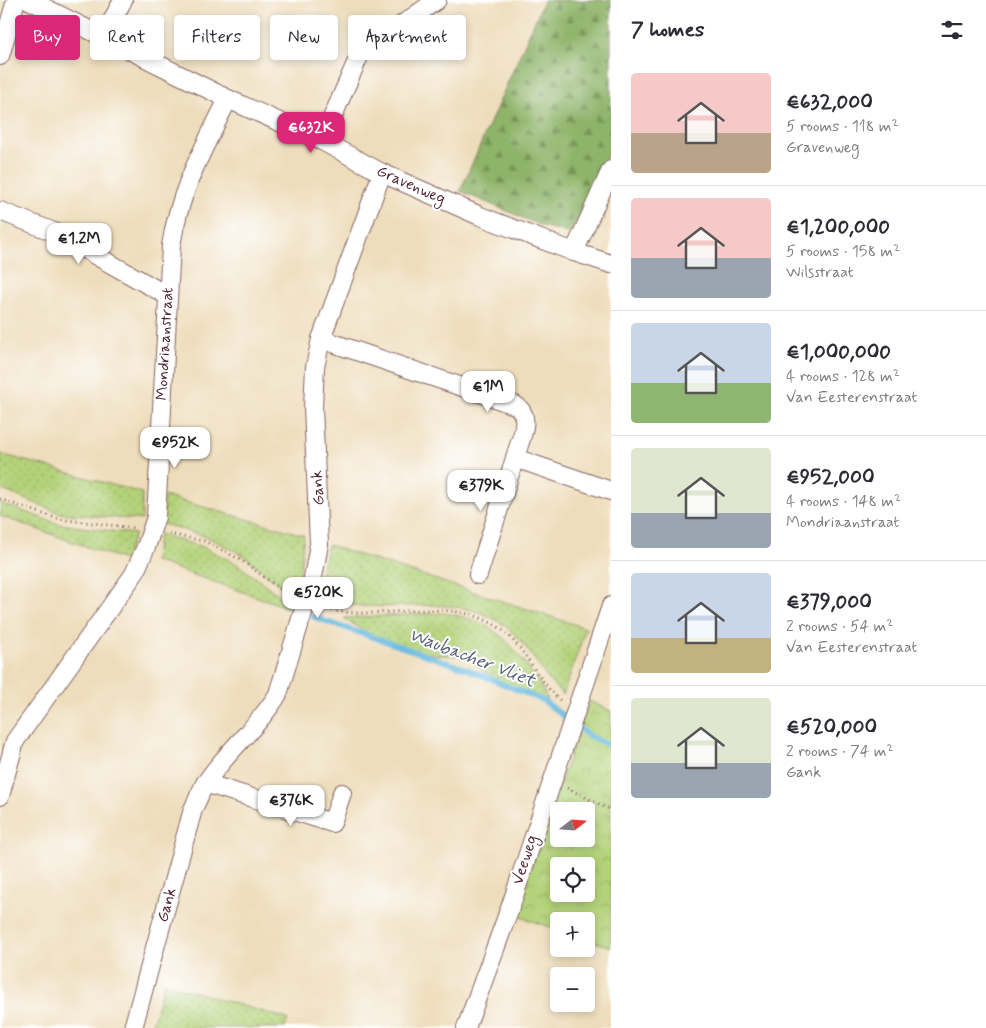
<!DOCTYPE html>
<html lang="en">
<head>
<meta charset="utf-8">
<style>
  body { margin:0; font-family:Mynerve,sans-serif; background:#f7f7f7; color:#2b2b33; height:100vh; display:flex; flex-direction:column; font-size:19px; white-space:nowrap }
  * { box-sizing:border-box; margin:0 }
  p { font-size:16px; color:#7c7c81 }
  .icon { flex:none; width:28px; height:28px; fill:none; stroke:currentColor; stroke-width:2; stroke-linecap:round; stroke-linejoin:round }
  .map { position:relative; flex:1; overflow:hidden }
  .panel { display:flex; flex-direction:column; background:#fff; width:375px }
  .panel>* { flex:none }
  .guide { position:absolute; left:15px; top:15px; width:475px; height:45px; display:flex; gap:10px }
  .needle { width:32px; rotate:73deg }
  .tools { position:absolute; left:550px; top:802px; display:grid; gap:10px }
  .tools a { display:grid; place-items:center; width:45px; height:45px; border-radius:5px; background:#fff; box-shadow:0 2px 8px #0003; font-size:25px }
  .price { position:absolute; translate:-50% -42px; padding:0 11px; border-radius:10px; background:#fff; color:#222; font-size:16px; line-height:32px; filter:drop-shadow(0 1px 2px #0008) }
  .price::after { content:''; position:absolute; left:50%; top:30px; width:15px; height:11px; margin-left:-8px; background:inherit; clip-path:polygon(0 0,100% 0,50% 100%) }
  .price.on { background:#db2777; color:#fff }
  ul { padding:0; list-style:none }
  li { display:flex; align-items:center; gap:15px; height:125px; padding:0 20px }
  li+li { border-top:1px solid #e1e1e2 }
  li span { display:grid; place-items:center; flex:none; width:140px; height:100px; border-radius:5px; color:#555 }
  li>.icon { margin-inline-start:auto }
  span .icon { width:60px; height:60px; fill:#fffc; stroke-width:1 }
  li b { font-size:21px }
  h2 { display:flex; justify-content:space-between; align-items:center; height:60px; padding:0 20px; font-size:21px }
  .tag { padding:0 18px; border-radius:5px; background:#fff; box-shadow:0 2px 8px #0003; font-size:18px; line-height:45px }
  .tag.on { background:#db2777; color:#fff }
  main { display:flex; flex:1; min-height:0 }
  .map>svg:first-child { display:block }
  .grass { fill:url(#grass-dots); stroke:#7e7852 }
  .forest { fill:url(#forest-firs); stroke:#6c6a4a }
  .park { fill:url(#park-crowns); stroke:#7e7852; fill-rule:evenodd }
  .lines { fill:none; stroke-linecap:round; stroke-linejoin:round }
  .stream { stroke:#64b8e0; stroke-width:5.5 }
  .minor-casing { stroke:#83625d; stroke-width:20 }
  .path { stroke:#83625d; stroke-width:3; stroke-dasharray:1 4; stroke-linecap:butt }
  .minor { stroke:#fff; stroke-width:18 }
  .labels { text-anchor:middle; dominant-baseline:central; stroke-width:4; stroke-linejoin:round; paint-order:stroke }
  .street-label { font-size:16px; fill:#4a1f2b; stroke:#fff }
  .water-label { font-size:18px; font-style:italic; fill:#545c73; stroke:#fff }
</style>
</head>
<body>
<main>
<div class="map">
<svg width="611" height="1028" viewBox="0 0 611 1028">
  <defs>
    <pattern id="grass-dots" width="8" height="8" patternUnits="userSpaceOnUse" patternTransform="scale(1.25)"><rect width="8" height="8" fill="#b3d279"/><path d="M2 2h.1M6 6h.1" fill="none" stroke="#9bb469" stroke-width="1.8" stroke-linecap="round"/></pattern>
    <pattern id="forest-firs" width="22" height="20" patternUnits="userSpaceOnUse" patternTransform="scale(1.25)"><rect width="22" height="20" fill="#8eb469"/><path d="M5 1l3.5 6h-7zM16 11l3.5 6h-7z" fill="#769257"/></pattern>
    <pattern id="park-crowns" width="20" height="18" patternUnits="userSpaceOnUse" patternTransform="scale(1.25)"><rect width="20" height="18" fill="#b3d279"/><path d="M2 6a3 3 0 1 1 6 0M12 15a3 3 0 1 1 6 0" fill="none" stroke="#9bb469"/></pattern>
  </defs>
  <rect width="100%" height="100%" fill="#fff"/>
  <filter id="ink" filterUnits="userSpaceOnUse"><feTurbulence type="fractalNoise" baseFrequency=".02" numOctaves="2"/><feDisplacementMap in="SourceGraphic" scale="10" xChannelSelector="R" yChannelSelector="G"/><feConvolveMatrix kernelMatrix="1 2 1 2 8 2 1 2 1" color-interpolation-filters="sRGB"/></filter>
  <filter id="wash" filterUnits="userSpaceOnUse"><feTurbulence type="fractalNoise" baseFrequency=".0096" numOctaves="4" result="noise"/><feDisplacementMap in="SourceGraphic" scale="20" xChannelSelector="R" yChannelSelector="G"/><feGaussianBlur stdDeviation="1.12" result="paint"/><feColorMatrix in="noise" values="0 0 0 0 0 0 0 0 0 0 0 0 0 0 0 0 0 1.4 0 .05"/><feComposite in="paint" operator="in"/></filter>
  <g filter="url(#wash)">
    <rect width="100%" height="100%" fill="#edb"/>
    <g class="grass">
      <path d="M1 454 142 493V520L60 513 0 489Z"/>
      <path d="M164 496 304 535 299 583 295 597 243 555 207 537 163 524Z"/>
      <path d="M0 503 59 524 135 534 124 560 0 516Z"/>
      <path d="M159 534 203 547 237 564 291 604 289 608 154 561Z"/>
      <path d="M328 545 586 628 563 695C540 675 529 643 504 625 454 590 395 615 340 603 332 601 323 596 315 593Z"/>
      <path d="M443 613C488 619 506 635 531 672 538 682 545 689 547 702L504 685 481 669 467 655C424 659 378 643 344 618Z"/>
      <path d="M164 983 288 1019 285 1028H151Z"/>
    </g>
    <path class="forest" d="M544 0H611V147L579 219 568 233 542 226 460 191Z"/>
    <path class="park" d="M589 701 611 711V947L586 939V921H559V930L514 915ZM559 811H586V839H559ZM559 866H586V894H559Z"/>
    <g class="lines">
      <path class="stream" d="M313 617 467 669 544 701 589 736 611 746"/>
    </g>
  </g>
  <g filter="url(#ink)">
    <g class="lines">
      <defs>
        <g id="minor">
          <path d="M29 0 228 99 322 141 382 173 480 216 574 252 611 264"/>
          <path d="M104 36 123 0"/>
          <path d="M0 56 16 0"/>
          <path d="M322 141 360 54 437 0"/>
          <path d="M0 211 54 232 168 296"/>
          <path d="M574 252 611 170"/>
          <path d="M321 339 515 405C534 417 519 441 515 458L611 491"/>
          <path d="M478 575 515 458"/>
          <path d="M205 783 332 823 342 793"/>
          <path d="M0 796 15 741 134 574 146 547 156 517 171 246C180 188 203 150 228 99"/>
          <path d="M133 1028 193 809C198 800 201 789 207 781 228 750 259 726 278 694L312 583 319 544 313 407 315 367 321 339 382 173"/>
          <path d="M466 1028 510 908 611 606"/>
        </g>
      </defs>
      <use href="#minor" class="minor-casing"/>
      <g class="path">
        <path d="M0 499 58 519 135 528"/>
        <path d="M169 534 204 541 241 560 290 596"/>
        <path d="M322 608C380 625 448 591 501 629 526 648 537 681 562 702"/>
        <path d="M567 788 611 810"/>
      </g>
      <use href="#minor" class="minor"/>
    </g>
  </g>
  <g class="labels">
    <g class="street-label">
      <text transform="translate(411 185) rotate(24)">Gravenweg</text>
      <text transform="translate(165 344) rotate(-87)">Mondriaanstraat</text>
      <text transform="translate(318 488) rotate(-94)">Gank</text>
      <text transform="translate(525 860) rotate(-72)">Veeweg</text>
      <text transform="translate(167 905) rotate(-75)">Gank</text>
    </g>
    <g class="water-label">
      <text transform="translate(472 658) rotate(21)">Waubacher Vliet</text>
    </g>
  </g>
</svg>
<div class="tools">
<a><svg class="needle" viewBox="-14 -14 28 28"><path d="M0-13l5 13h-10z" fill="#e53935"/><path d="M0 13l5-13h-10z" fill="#7c7c81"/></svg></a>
<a><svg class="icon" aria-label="locate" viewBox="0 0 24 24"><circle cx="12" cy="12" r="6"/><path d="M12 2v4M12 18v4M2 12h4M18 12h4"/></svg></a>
<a>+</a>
<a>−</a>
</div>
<b class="price on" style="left:311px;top:154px">€632K</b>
<b class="price" style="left:79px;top:265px">€1.2M</b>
<b class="price" style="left:488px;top:413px">€1M</b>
<b class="price" style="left:175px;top:469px">€952K</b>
<b class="price" style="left:481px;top:512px">€379K</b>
<b class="price" style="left:318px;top:619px">€520K</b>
<b class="price" style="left:291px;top:827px">€376K</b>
<div class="guide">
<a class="tag on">Buy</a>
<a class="tag">Rent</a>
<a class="tag">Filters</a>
<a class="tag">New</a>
<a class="tag">Apartment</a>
</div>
</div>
<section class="panel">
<h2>7 homes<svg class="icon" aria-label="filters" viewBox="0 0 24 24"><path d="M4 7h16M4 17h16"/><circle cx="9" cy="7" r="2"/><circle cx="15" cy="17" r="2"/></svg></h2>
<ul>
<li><span style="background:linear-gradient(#f6c9c9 60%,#b9a48a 0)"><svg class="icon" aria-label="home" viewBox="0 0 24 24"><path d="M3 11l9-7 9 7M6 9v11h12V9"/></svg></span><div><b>€632,000</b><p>5 rooms · 118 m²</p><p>Gravenweg</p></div></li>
<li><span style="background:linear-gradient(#f6c9c9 60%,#9aa5b1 0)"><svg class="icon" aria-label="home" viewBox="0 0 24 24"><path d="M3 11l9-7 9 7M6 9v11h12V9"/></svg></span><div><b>€1,200,000</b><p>5 rooms · 158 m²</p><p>Wilsstraat</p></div></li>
<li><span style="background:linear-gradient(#c9d6e8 60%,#8fb573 0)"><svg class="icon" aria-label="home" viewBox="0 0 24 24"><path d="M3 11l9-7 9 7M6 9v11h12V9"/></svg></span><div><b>€1,000,000</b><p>4 rooms · 128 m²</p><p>Van Eesterenstraat</p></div></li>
<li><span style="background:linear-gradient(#dfe7d0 65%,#9aa5b1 0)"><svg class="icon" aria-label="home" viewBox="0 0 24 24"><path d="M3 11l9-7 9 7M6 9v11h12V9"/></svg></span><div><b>€952,000</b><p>4 rooms · 148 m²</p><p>Mondriaanstraat</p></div></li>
<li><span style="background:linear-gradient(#c9d6e8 65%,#c2b280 0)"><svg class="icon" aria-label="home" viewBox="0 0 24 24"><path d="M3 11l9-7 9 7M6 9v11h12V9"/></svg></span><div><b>€379,000</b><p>2 rooms · 54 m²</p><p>Van Eesterenstraat</p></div></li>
<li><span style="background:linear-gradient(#dfe7d0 65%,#9aa5b1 0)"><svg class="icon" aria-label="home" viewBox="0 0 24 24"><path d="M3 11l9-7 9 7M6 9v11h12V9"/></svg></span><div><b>€520,000</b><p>2 rooms · 74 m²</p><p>Gank</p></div></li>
</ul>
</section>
</main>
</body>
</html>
